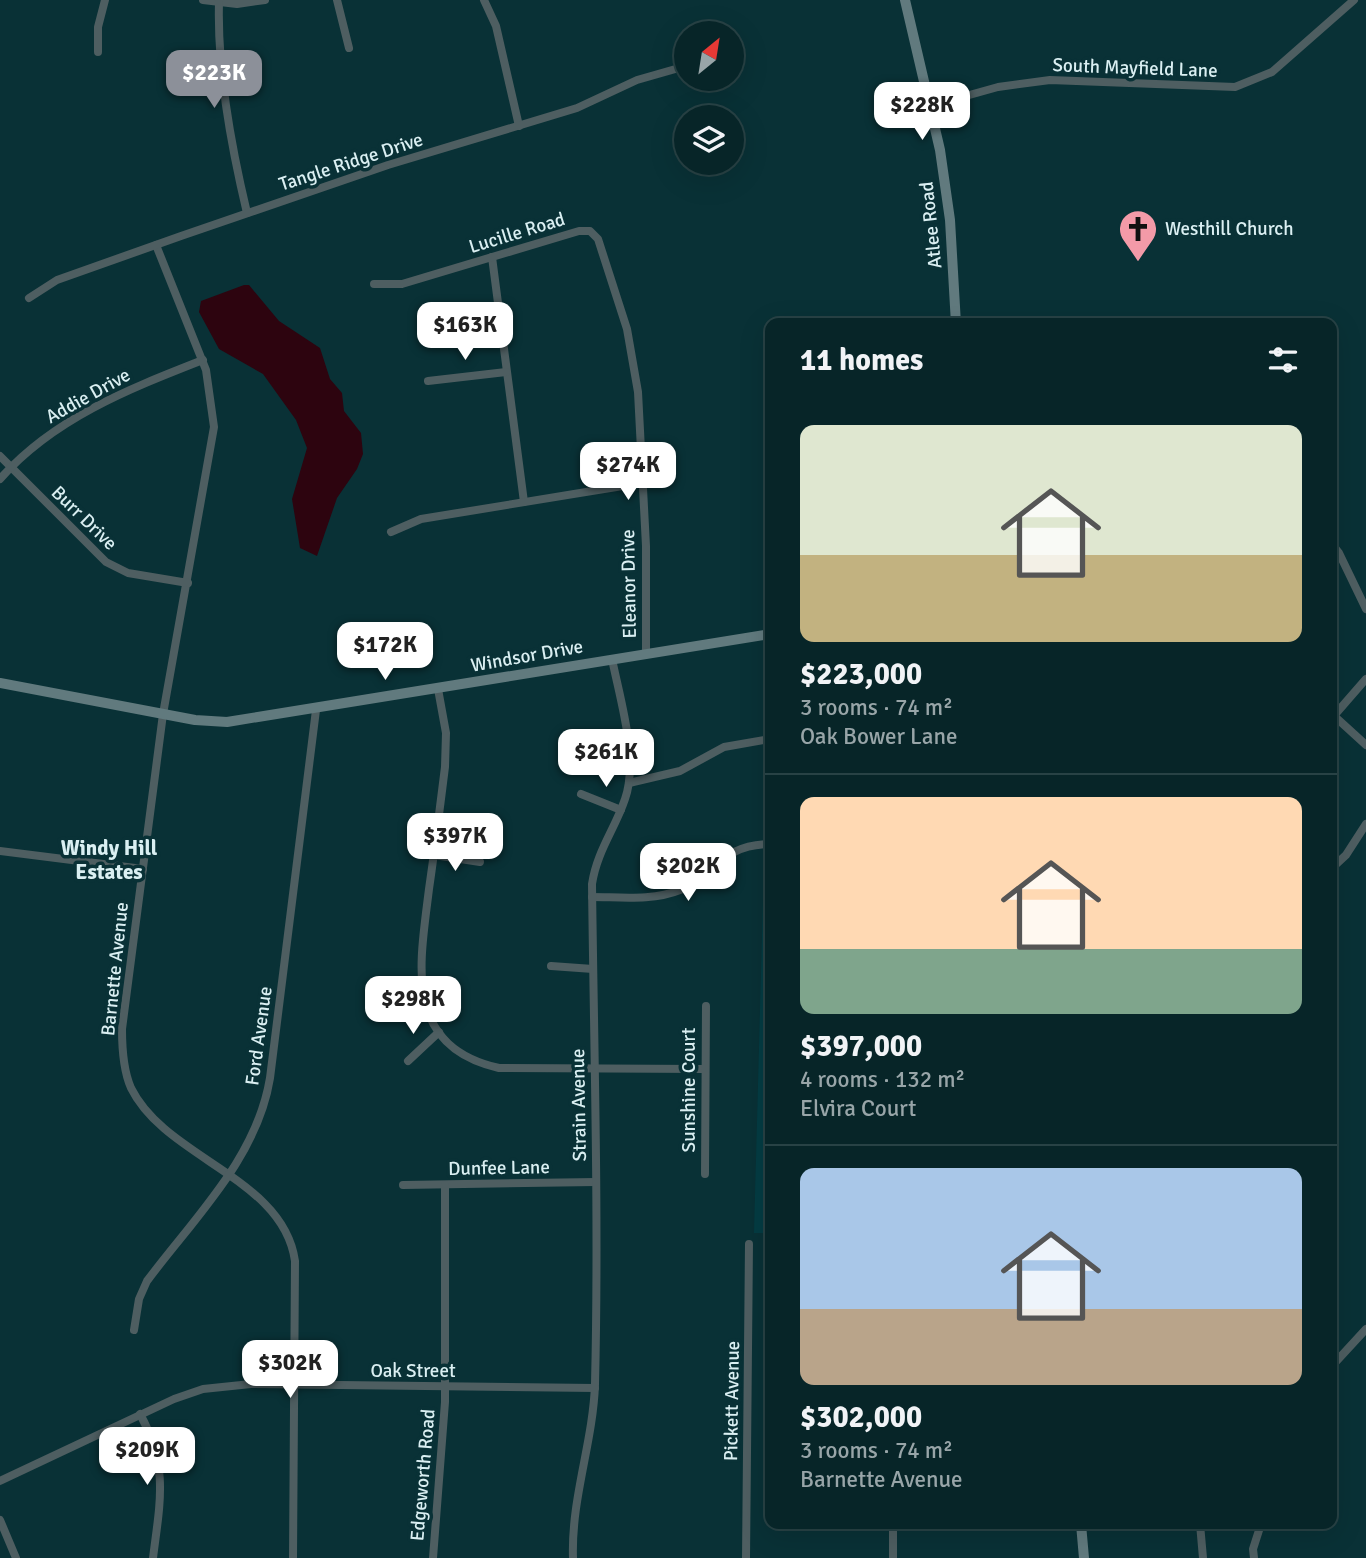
<!DOCTYPE html>
<html lang="en">
<head>
<meta charset="utf-8">
<style>
  body { margin:0; font-family:Signika,sans-serif; background:#153134; color:#f1f3f6; height:100vh; display:flex; flex-direction:column; font-size:26px; white-space:nowrap }
  * { box-sizing:border-box; margin:0 }
  p { font-size:23px; color:#98a5a8 }
  .icon { flex:none; width:38px; height:38px; fill:none; stroke:currentColor; stroke-width:2; stroke-linecap:round; stroke-linejoin:round }
  .map { position:relative; flex:1; overflow:hidden }
  .details { position:absolute; left:765px; top:318px; width:572px; height:1211px; display:flex; flex-direction:column; background:#072528; border-radius:14px; box-shadow:0 7px 28px #0002,0 0 0 2px #284245 }
  .details>* { flex:none }
  .needle { width:46px; rotate:30deg }
  .controls { position:absolute; left:674px; top:21px; display:grid; gap:14px }
  .controls a { display:grid; place-items:center; width:70px; height:70px; border-radius:50%; background:#072528; box-shadow:0 7px 28px #0002,0 0 0 2px #284245; font-size:35px }
  .price { position:absolute; translate:-50% -60px; padding:0 16px; border-radius:14px; background:#fff; color:#222; font-size:23px; line-height:46px; filter:drop-shadow(0 2px 4px #0008) }
  .price::after { content:''; position:absolute; left:50%; top:42px; width:21px; height:16px; margin-left:-10px; background:inherit; clip-path:polygon(0 0,100% 0,50% 100%) }
  .price.selected { background:#8c9099; color:#fff }
  ul { padding:0; list-style:none }
  li { display:grid; align-content:center; gap:14px; height:371px; padding:0 35px }
  li+li { border-top:2px solid #284245 }
  li span { display:grid; place-items:center; height:217px; border-radius:14px; color:#555 }
  li>.icon { margin-inline-start:auto }
  span .icon { width:126px; height:126px; fill:#fffc; stroke-width:1 }
  li b { font-size:30px }
  h2 { display:flex; justify-content:space-between; align-items:center; height:84px; padding:0 35px; font-size:30px }
  .map>svg:first-child { display:block }
  .built { fill:#043c43 }
  .water { fill:#2d040f }
  .lines { fill:none; stroke-linecap:round; stroke-linejoin:round }
  .street { stroke:#4e5e61; stroke-width:8 }
  .secondary { stroke:#617a7e; stroke-width:10 }
  .labels { text-anchor:middle; dominant-baseline:central; stroke-width:7; stroke-linejoin:round; paint-order:stroke }
  .street-label { font-size:19px; fill:#daeff2; stroke:#093136 }
  .poi-label { font-size:19px; fill:#daeff2; stroke:#093136; text-anchor:start }
  .neighbourhood-label { font-size:21px; font-weight:bold; fill:#daeff2; stroke:#093136 }
</style>
</head>
<body>
<div class="map">
<svg width="1366" height="1558" viewBox="0 0 1366 1558">
  <rect width="100%" height="100%" fill="#093136"/>
  <path class="built" d="M763 898H770V1233H754Z"/>
  <path class="water" d="M244 285H249L279 321 320 348 330 379 342 393 344 411 361 433 363 454 357 469 337 498 317 556 300 548 292 499 307 448 296 420 263 374 219 349 199 312 201 301Z"/>
  <g class="lines">
    <g class="street">
      <path d="M203 0 237 4 265 0"/>
      <path d="M337 0 349 48"/>
      <path d="M484 0 496 26 519 126"/>
      <path d="M219 3C217 72 231 146 247 213"/>
      <path d="M98 52V27L105 0"/>
      <path d="M732 52 740 50"/>
      <path d="M930 106 998 87 1050 80 1235 87 1272 72 1354 0"/>
      <path d="M156 245 206 370 214 427 163 714 122 1029C122 1049 123 1070 131 1088 166 1159 283 1177 295 1261L293 1558"/>
      <path d="M492 257 524 502"/>
      <path d="M374 284H402L579 231H590L598 239 627 329 638 392 646 546V654"/>
      <path d="M29 298 57 280 181 236 388 165 577 108 637 80 686 66"/>
      <path d="M428 381 506 372"/>
      <path d="M0 456 106 562 128 573 188 583"/>
      <path d="M0 479C54 418 129 389 203 360"/>
      <path d="M391 532 421 519 641 483"/>
      <path d="M1332 544 1339 553 1366 609"/>
      <path d="M438 689 446 733 445 767C440 807 435 848 429 889 420 963 402 1046 499 1068L705 1069"/>
      <path d="M1332 714 1366 745"/>
      <path d="M1332 718 1366 679"/>
      <path d="M629 783 680 771 724 747 770 739"/>
      <path d="M581 794 621 810"/>
      <path d="M0 851 143 869"/>
      <path d="M434 855 480 862"/>
      <path d="M1332 868 1346 855 1366 824"/>
      <path d="M592 897C620 897 653 901 680 890 718 875 719 845 770 844"/>
      <path d="M551 966 593 969"/>
      <path d="M408 1061 439 1032"/>
      <path d="M705 1174 706 1006"/>
      <path d="M403 1185 596 1182"/>
      <path d="M134 1330 139 1299 147 1281C194 1218 257 1158 270 1078L316 710"/>
      <path d="M1332 1366 1366 1329"/>
      <path d="M140 1414C169 1466 160 1502 153 1558"/>
      <path d="M0 1481 174 1399 203 1389 251 1384 595 1388"/>
      <path d="M0 1520 16 1558"/>
      <path d="M1200 1524 1203 1558"/>
      <path d="M433 1558 445 1402V1185"/>
      <path d="M573 1558C571 1498 593 1443 595 1384 599 1218 594 1051 592 884 597 851 615 829 625 799 639 760 620 699 612 659"/>
      <path d="M746 1558 749 1244"/>
      <path d="M893 1558V1524"/>
      <path d="M1254 1558 1253 1549 1261 1524"/>
    </g>
    <g class="secondary">
      <path d="M905 0 940 150 950 220 956 324"/>
      <path d="M0 683 195 720 227 722 770 634"/>
      <path d="M1081 1524 1084 1558"/>
    </g>
  </g>
  <defs>
    <symbol id="church-pin" viewBox="-11 -11 22 30"><path d="M0 17L-7.5 6A9.5 9.5 0 1 1 7.5 6Z" fill="#f39aa8" stroke="#093136"/><path d="M-1.2-6h2.4v3.5h3.3v2.4h-3.3V6h-2.4V-.1h-3.3v-2.4h3.3Z" fill="#111"/></symbol>
  </defs>
  <g fill-rule="evenodd">
    <use href="#church-pin" x="1116" y="207" width="44" height="60"/>
  </g>
  <g class="labels">
    <g class="street-label">
      <text transform="translate(1135 68) rotate(2)">South Mayfield Lane</text>
      <text transform="translate(351 162) rotate(-18)">Tangle Ridge Drive</text>
      <text transform="translate(931 225) rotate(-96)">Atlee Road</text>
      <text transform="translate(517 233) rotate(-17)">Lucille Road</text>
      <text transform="translate(88 396) rotate(-29)">Addie Drive</text>
      <text transform="translate(84 518) rotate(44)">Burr Drive</text>
      <text transform="translate(629 584) rotate(-91)">Eleanor Drive</text>
      <text transform="translate(527 656) rotate(-10)">Windsor Drive</text>
      <text transform="translate(115 969) rotate(-84)">Barnette Avenue</text>
      <text transform="translate(259 1036) rotate(-82)">Ford Avenue</text>
      <text transform="translate(689 1090) rotate(-90)">Sunshine Court</text>
      <text transform="translate(579 1105) rotate(-91)">Strain Avenue</text>
      <text transform="translate(499 1168) rotate(-1)">Dunfee Lane</text>
      <text x="413" y="1371">Oak Street</text>
      <text transform="translate(732 1401) rotate(-89)">Pickett Avenue</text>
      <text transform="translate(423 1475) rotate(-85)">Edgeworth Road</text>
    </g>
    <g class="poi-label">
      <text x="1165" y="229">Westhill Church</text>
    </g>
    <g class="neighbourhood-label">
      <text x="109" y="848">Windy Hill<tspan x="109" dy="24">Estates</tspan></text>
    </g>
  </g>
</svg>
<div class="controls">
<a><svg class="needle" viewBox="-14 -14 28 28"><path d="M0-13l5 13h-10z" fill="#e53935"/><path d="M0 13l5-13h-10z" fill="#98a5a8"/></svg></a>
<a><svg class="icon" aria-label="layers" viewBox="0 0 24 24"><path d="M12 4l9 5-9 5-9-5zM3 14l9 5 9-5"/></svg></a>
</div>
<b class="price selected" style="left:214px;top:110px">$223K</b>
<b class="price" style="left:922px;top:142px">$228K</b>
<b class="price" style="left:465px;top:362px">$163K</b>
<b class="price" style="left:628px;top:502px">$274K</b>
<b class="price" style="left:385px;top:682px">$172K</b>
<b class="price" style="left:606px;top:789px">$261K</b>
<b class="price" style="left:455px;top:873px">$397K</b>
<b class="price" style="left:688px;top:903px">$202K</b>
<b class="price" style="left:413px;top:1036px">$298K</b>
<b class="price" style="left:290px;top:1400px">$302K</b>
<b class="price" style="left:147px;top:1487px">$209K</b>
<section class="details">
<h2>11 homes<svg class="icon" aria-label="filters" viewBox="0 0 24 24"><path d="M4 7h16M4 17h16"/><circle cx="9" cy="7" r="2"/><circle cx="15" cy="17" r="2"/></svg></h2>
<ul>
<li><span style="background:linear-gradient(#dfe7d0 60%,#c2b280 0)"><svg class="icon" aria-label="home" viewBox="0 0 24 24"><path d="M3 11l9-7 9 7M6 9v11h12V9"/></svg></span><div><b>$223,000</b><p>3 rooms · 74 m²</p><p>Oak Bower Lane</p></div></li>
<li><span style="background:linear-gradient(#ffd9b3 70%,#7fa58c 0)"><svg class="icon" aria-label="home" viewBox="0 0 24 24"><path d="M3 11l9-7 9 7M6 9v11h12V9"/></svg></span><div><b>$397,000</b><p>4 rooms · 132 m²</p><p>Elvira Court</p></div></li>
<li><span style="background:linear-gradient(#a9c7e8 65%,#b9a48a 0)"><svg class="icon" aria-label="home" viewBox="0 0 24 24"><path d="M3 11l9-7 9 7M6 9v11h12V9"/></svg></span><div><b>$302,000</b><p>3 rooms · 74 m²</p><p>Barnette Avenue</p></div></li>
</ul>
</section>
</div>
</body>
</html>
